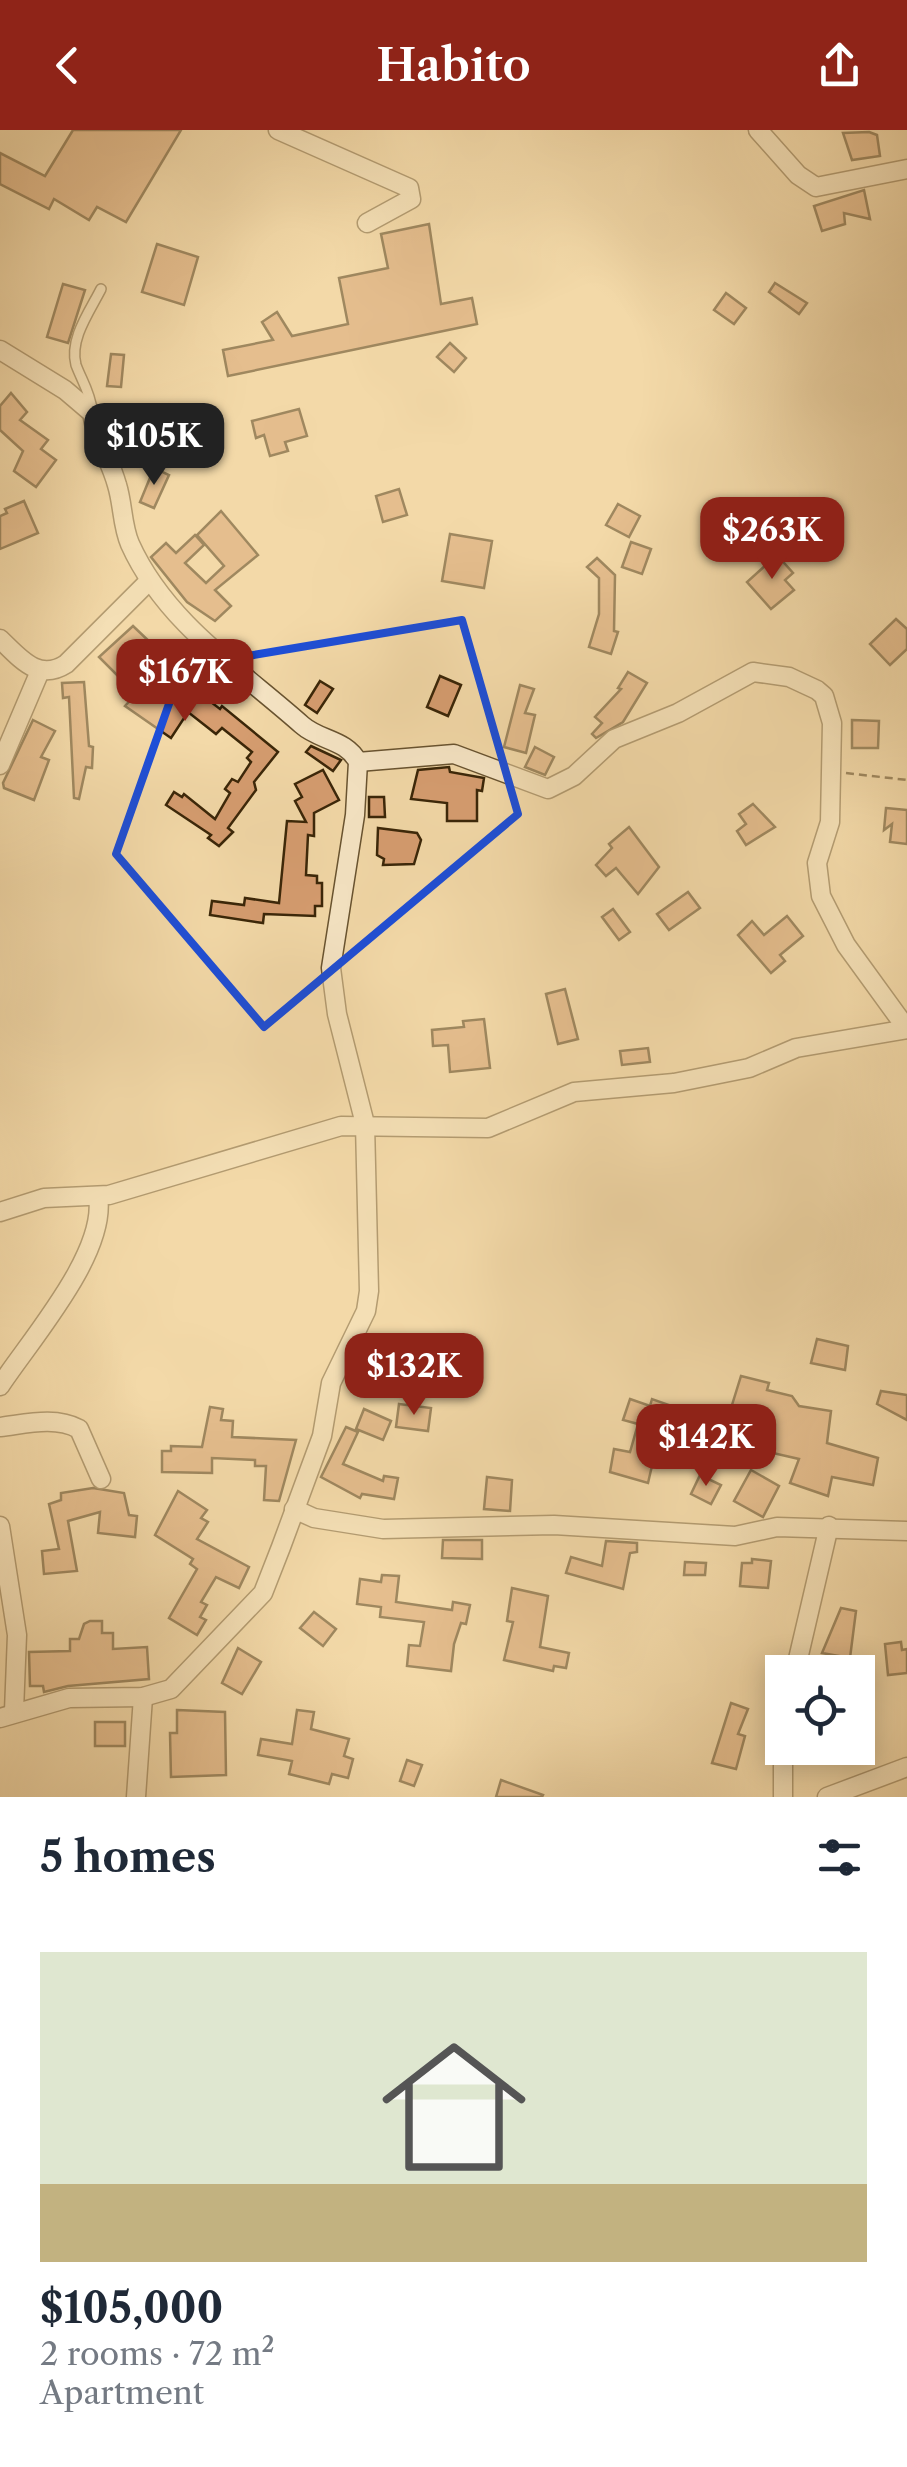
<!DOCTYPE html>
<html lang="en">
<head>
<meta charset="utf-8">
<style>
  body { margin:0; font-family:"Libre Caslon Text",serif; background:#f2f2f3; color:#1f2937; height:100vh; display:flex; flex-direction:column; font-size:38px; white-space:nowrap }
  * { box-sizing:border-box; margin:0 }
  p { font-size:32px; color:#747a83 }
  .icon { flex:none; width:55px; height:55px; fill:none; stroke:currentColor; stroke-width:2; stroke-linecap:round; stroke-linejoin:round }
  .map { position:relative; height:1667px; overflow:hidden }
  .details { display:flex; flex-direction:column; background:#fff; flex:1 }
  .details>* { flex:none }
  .buttons { position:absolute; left:765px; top:1525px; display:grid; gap:20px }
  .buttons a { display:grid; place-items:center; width:110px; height:110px; border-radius:0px; background:#fff; box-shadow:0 5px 25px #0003; font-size:50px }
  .price { position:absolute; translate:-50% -85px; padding:0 22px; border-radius:20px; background:#8f2418; color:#fff; font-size:32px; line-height:65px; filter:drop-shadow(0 2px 5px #0008) }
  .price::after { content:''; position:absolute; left:50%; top:60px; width:30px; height:22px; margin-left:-15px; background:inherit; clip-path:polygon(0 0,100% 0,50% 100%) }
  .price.current { background:#222; color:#fff }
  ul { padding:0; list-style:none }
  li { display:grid; align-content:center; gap:20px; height:530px; padding:0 40px }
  li span { display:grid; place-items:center; height:310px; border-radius:0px; color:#555 }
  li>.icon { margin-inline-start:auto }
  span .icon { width:180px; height:180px; fill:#fffc; stroke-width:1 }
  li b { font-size:42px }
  h2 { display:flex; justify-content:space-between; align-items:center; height:120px; padding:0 40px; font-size:42px }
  header { display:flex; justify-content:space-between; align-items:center; height:130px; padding:0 40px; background:#8f2418; color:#fff; font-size:45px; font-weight:600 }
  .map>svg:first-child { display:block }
  .building { fill:#d69d70; stroke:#3a2608; stroke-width:2.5 }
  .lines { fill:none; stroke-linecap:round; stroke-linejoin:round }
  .service-casing { stroke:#685330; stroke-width:12 }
  .minor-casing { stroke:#685330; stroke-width:21 }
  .path { stroke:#3a2608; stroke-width:2.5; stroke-dasharray:8 5; stroke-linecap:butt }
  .service { stroke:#f7e6c6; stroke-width:9 }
  .minor { stroke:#f7e6c6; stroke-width:18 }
  .marked { fill:none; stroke:#1d4ed8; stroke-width:8; stroke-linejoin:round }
</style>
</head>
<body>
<header><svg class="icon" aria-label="back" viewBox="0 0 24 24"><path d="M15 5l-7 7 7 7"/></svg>Habito<svg class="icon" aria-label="share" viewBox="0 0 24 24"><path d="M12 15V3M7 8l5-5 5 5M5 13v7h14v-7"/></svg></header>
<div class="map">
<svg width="907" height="1667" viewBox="0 0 907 1667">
  <rect width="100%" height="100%" fill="#f3d9a8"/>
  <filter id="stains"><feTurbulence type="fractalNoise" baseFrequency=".002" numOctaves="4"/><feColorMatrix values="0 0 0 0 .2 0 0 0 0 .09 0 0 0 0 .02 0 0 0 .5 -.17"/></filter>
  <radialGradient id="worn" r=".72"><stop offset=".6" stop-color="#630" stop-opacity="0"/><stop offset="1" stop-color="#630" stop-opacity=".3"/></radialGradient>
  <g class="building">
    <path d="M73 0H181L126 92 97 77 89 90 54 69 49 79 0 54V23L45 46Z"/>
    <path d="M869 2 877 5 880 26 852 30 843 3Z"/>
    <path d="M864 60 870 89 844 83 845 94 822 101 814 76Z"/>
    <path d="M429 94 441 174 472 168 477 194 228 246 223 220 273 210 262 192 277 182 292 206 348 194 339 148 388 138 381 104Z"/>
    <path d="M157 114 198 127 184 175 142 162Z"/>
    <path d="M775 153 807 173 799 184 769 162Z"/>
    <path d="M63 154 85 160 68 213 47 207Z"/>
    <path d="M726 163 746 178 734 194 714 180Z"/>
    <path d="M450 213 466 228 454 242 437 227Z"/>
    <path d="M111 224 124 225 121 257 107 256Z"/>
    <path d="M11 263 27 282 20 290 48 310 41 319 56 330 36 357 14 341 23 321 0 300V276Z"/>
    <path d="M299 279 307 306 285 312 288 321 270 326 264 305 256 308 252 291Z"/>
    <path d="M213 307 219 321 195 330 190 316Z"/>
    <path d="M154 338 169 345 154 378 140 372Z"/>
    <path d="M399 359 407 385 383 392 376 366Z"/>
    <path d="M24 371 38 403 0 419V386L7 383 5 379Z"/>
    <path d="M618 374 640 386 629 407 606 395Z"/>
    <path d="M221 381 258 425 215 460 231 476 215 491 187 472 151 427 166 413 176 423 195 405 204 415 185 433 206 453 224 436 197 405Z"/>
    <path d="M450 404 492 411 484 458 442 451Z"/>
    <path d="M631 412 651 419 642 444 622 437Z"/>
    <path d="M777 425 793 443 785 450 794 460 771 479 747 452Z"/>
    <path d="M597 428 615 445 614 501 618 502 611 524 589 517 599 484V448L587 437Z"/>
    <path d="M896 489 907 499V519L890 535 870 514Z"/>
    <path d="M133 496 173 534 168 539 220 579 222 576 278 622 254 652 256 660 228 698 233 702 219 716 208 708 211 705 166 675 174 662 182 667 184 664 215 689 230 663 225 659 232 649 238 652 251 632 247 628 252 622 222 598 216 604 188 582 171 608 125 576 136 564 99 527Z"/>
    <path d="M628 542 647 553 623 592 596 608 592 604 602 593 595 587 621 559 618 558Z"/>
    <path d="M440 546 461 555 448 586 427 577Z"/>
    <path d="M320 551 333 559 317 583 305 575Z"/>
    <path d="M84 552 89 616 93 617 92 638 86 637 79 669 74 668 69 567 63 568 62 553Z"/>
    <path d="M520 555 534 559 525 583 535 585 526 623 504 617Z"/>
    <path d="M33 590 55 601 41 627 49 630 34 670 4 658 3 653Z"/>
    <path d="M852 590 879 591 878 618H852Z"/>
    <path d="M311 616 341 630 333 641 306 622Z"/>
    <path d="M535 617 554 627 545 645 525 637Z"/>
    <path d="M449 637 450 642 484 648 482 661 477 660V691H447V673L411 669 418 640Z"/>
    <path d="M323 640 339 670 314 683V706L308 705 306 745 317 746V753H322V776H315V786L264 784 263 793 210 785 212 771 244 775 245 768 279 773 287 691 306 692 295 671 302 667 295 654Z"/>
    <path d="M369 667H384L385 687H369Z"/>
    <path d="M753 674 775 697 746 715 737 701 746 694 739 684Z"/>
    <path d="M886 678 907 680V714L890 712 892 694 884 700Z"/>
    <path d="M629 697 659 737 638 764 616 738 606 746 596 735 612 718 609 714Z"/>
    <path d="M378 698 417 703 421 710 414 734 383 735 384 729 377 725Z"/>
    <path d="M688 762 700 778 669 800 657 784Z"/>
    <path d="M613 779 630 802 619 810 602 787Z"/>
    <path d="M787 786 803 806 780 825 785 831 771 843 738 805 752 791 764 805Z"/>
    <path d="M565 859 578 909 558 914 546 864Z"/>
    <path d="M484 889 490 938 450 942 448 915 433 916 432 900 464 897 463 891Z"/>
    <path d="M648 918 650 932 622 935 620 921Z"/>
    <path d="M817 1209 848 1216 845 1240 811 1233Z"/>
    <path d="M741 1246 769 1253 767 1260 792 1266 799 1276 831 1281 827 1313 878 1328 873 1355 832 1347 828 1366 790 1353 799 1329 760 1320 757 1329 719 1317Z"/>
    <path d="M881 1261 907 1265V1290L877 1274Z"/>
    <path d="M630 1269 650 1276 652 1269 683 1280 676 1302 661 1297 648 1353 610 1342 614 1319 630 1322 638 1294 623 1290Z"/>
    <path d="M399 1274 431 1278 428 1301 396 1297Z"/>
    <path d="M210 1277 223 1279 221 1290 233 1291 232 1307 296 1310 279 1371 264 1370 266 1336H255V1330L212 1328V1343L162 1342V1321H171V1316L202 1317Z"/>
    <path d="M364 1279 391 1291 383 1310 356 1299Z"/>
    <path d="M346 1297 358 1302 343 1334 383 1351 384 1346 398 1348 394 1369 362 1364 360 1368 321 1347Z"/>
    <path d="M751 1340 779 1356 763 1387 734 1371Z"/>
    <path d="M700 1345 721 1355 711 1374 691 1364Z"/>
    <path d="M487 1347 512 1350 510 1381 484 1379Z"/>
    <path d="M93 1358 124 1363 129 1385 137 1386 135 1407 98 1403 100 1382 68 1391 77 1441 44 1444 42 1421 59 1419 49 1374 61 1370V1363Z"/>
    <path d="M178 1361 207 1380 201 1388 208 1392 197 1409 249 1437 239 1458 216 1447 201 1472 207 1475 200 1487 206 1490 197 1505 169 1488 197 1439 190 1434 193 1429 155 1405Z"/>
    <path d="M443 1410H482V1429L442 1428Z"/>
    <path d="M606 1411 637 1413V1422L630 1423 623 1459 566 1443 571 1427 602 1436Z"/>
    <path d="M752 1429 771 1431 768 1458 740 1456 742 1433H752Z"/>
    <path d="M685 1432 706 1433 705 1445H684Z"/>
    <path d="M382 1445 399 1446 396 1472 452 1480 453 1472 470 1475 466 1494 461 1493 454 1514 451 1541 407 1536 409 1515 420 1516 424 1492 380 1487 381 1477 357 1474 360 1449 381 1452Z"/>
    <path d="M512 1458 548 1466 540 1517 569 1523 566 1538 554 1536 553 1541 504 1530 513 1492 507 1491Z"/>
    <path d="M841 1478 856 1481 850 1528 822 1523Z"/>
    <path d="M314 1482 336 1499 323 1516 300 1498Z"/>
    <path d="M90 1491H102V1503H113V1519L147 1517 149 1549 68 1556 44 1562 43 1556H30L29 1522 70 1521V1509H79L84 1494Z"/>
    <path d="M901 1512 902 1520 907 1519V1543L888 1545 885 1514Z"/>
    <path d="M238 1518 261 1532 242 1564 222 1553Z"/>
    <path d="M731 1573 748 1579 738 1604 745 1606 736 1639 712 1633Z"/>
    <path d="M177 1580 225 1582 226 1645 171 1647 170 1603H177Z"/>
    <path d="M297 1580 314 1582 311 1599 349 1609 344 1626 353 1629 348 1648 332 1644 329 1654 289 1644 292 1631 258 1625 261 1609 292 1614Z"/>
    <rect x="95" y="1592" width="30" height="24"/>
    <path d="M407 1630 422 1635 414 1656 400 1651Z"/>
    <path d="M501 1650 543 1665 542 1667H496Z"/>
  </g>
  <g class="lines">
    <defs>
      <g id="service">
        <path d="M92 280C90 262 82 251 76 235 69 209 90 181 101 159"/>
        <path d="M109 332 187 323"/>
      </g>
      <g id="minor">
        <path d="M278 0 409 58 411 69 367 93"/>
        <path d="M758 0 798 45 816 57 907 39"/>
        <path d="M0 220 65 260 92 283C96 310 110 329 117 355 123 374 122 396 130 414 165 492 240 540 302 595 320 611 346 609 358 632L355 685 331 838 337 884 365 994 369 1161 366 1181 331 1253 322 1306 281 1417 263 1463 171 1559 143 1567 69 1568 0 1588"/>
        <path d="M0 509C20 528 38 552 66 534L149 451"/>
        <path d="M358 632 454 624 548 659 574 646 614 609 678 583 753 542 789 547 817 560 824 566 832 593 830 692 817 733 821 766 846 815 907 899"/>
        <path d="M0 635 40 541"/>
        <path d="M0 1082 44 1068 109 1065 341 996 488 998 574 962 674 953 749 938 796 918 907 899"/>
        <path d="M0 1256C31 1209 107 1123 98 1067"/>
        <path d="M0 1297C26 1294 55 1286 79 1299L101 1349"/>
        <path d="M294 1379 314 1388 383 1399 554 1395 735 1406 777 1397 907 1401"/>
        <path d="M0 1396 17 1505 14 1581"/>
        <path d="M795 1542 829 1396"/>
        <path d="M136 1667 143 1567"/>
        <path d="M783 1667V1618"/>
        <path d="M827 1667 907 1637"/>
      </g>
    </defs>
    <use href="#service" class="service-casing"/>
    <use href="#minor" class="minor-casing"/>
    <path class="path" d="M846 643 907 650"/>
    <use href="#service" class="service"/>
    <use href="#minor" class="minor"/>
  </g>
  <path d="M0 0H907V1667H0ZM462 490 518 684 264 897 116 724 182 537Z" fill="#f3d9a8" fill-opacity=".55" fill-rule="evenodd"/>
  <path class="marked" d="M462 490 518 684 264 897 116 724 182 537Z"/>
  <rect width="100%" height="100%" filter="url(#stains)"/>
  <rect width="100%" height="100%" fill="url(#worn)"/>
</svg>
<div class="buttons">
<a><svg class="icon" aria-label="locate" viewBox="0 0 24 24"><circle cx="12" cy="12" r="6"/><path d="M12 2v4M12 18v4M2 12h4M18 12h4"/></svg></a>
</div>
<b class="price current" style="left:154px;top:358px">$105K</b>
<b class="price" style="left:772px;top:452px">$263K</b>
<b class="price" style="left:185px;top:594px">$167K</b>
<b class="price" style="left:414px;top:1288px">$132K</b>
<b class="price" style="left:706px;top:1359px">$142K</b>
</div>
<section class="details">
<h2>5 homes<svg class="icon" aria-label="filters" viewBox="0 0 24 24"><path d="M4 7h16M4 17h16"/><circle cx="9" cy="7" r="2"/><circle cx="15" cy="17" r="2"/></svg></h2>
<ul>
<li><span style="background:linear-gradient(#dfe7d0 75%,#c2b280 0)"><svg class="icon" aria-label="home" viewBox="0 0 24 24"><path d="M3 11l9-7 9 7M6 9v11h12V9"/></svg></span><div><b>$105,000</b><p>2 rooms · 72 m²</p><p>Apartment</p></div></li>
</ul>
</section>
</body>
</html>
